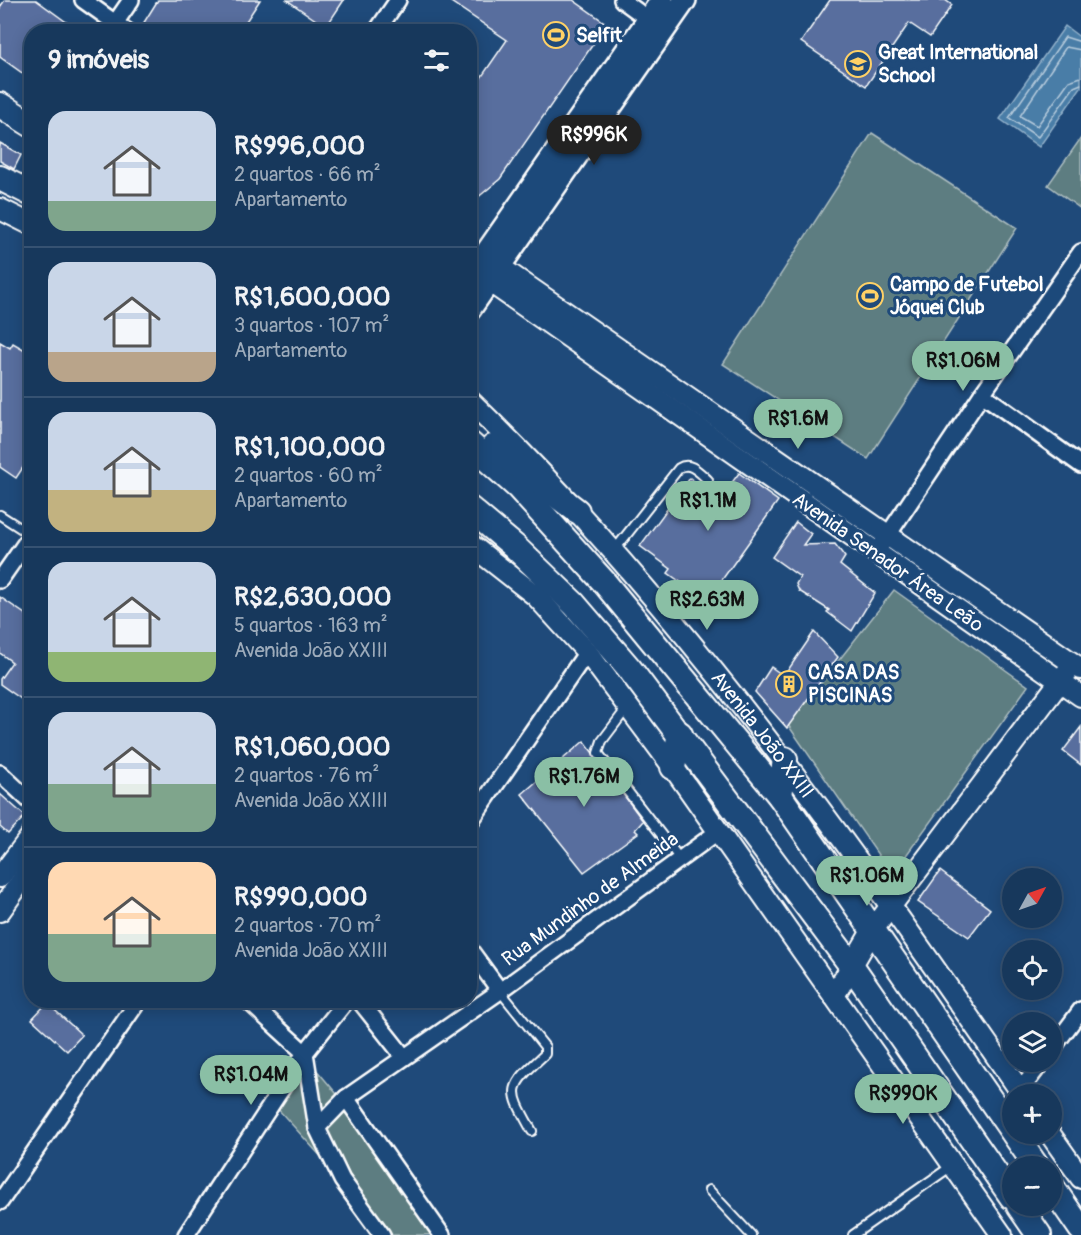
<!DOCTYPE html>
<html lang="pt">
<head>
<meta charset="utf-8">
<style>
  body { margin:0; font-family:Pangolin,sans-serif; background:#244365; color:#f1f3f6; height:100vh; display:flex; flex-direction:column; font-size:22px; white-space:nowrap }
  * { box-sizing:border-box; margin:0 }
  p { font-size:20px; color:#9eacbb }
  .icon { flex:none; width:33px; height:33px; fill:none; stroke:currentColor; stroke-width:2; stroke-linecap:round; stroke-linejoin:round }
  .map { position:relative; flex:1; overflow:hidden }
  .side { position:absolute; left:24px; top:24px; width:453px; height:984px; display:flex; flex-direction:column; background:#17385c; border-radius:24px; box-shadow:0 3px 15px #0003,0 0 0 2px #365272 }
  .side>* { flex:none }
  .needle { width:39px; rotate:50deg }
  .buttons { position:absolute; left:1002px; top:868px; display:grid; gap:12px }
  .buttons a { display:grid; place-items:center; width:60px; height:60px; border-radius:50%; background:#17385c; box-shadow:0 3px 15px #0003,0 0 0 2px #365272; font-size:30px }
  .price { position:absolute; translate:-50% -51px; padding:0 14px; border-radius:21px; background:#8abfa5; color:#111; font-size:20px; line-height:39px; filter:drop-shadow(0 2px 3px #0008) }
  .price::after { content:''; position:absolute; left:50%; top:36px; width:18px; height:14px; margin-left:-9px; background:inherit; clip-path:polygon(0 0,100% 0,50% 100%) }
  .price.on { background:#222; color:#fff }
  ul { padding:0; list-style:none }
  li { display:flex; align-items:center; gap:18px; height:150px; padding:0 24px }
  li+li { border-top:2px solid #365272 }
  li span { display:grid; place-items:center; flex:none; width:168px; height:120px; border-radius:18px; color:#555 }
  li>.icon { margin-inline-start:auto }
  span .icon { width:72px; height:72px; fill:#fffc; stroke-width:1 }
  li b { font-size:26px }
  h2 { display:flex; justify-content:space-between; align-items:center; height:72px; padding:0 24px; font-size:26px }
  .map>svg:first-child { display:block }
  .green { fill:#5d7d81; stroke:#aebec0; stroke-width:1.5 }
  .water { fill:#497da7; stroke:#92b1ca; stroke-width:1.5 }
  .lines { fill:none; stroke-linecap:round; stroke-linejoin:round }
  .shore { stroke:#b6cbdc; stroke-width:1.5 }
  .building { fill:#586e9e; stroke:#fff; stroke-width:1.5 }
  .service-casing { stroke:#fff; stroke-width:12 }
  .minor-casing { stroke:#fff; stroke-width:20 }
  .tertiary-casing { stroke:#fff; stroke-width:24 }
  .secondary-casing { stroke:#fff; stroke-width:26 }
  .primary-casing { stroke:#fff; stroke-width:28 }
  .service { stroke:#1f4a7a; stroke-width:8 }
  .minor { stroke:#1f4a7a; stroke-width:15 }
  .tertiary { stroke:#1f4a7a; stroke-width:20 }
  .secondary { stroke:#1f4a7a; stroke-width:21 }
  .primary { stroke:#1f4a7a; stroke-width:24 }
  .labels { text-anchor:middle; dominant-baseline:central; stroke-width:6; stroke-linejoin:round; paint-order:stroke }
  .poi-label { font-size:20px; font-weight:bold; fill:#fff; stroke:#1f4a7a; text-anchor:start }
  .street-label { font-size:20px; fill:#fff; stroke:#1f4a7a }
</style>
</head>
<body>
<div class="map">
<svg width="1081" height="1235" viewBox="0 0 1081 1235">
  <rect width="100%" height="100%" fill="#1f4a7a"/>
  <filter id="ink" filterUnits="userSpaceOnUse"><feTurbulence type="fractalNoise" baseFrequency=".0167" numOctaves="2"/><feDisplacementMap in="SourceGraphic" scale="12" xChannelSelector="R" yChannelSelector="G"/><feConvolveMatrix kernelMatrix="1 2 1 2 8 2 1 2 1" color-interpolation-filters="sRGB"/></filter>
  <g filter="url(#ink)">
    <g class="green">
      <path d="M872 133 1017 228 868 459 723 364Z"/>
      <path d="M1081 138V209L1048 185Z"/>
      <path d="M894 590 1028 686 892 875 788 725Z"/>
      <path d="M309 1061 336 1093 431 1235H392L276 1107Z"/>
    </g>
    <path class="water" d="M1065 26 1081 38V87L1039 147 1000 119Z"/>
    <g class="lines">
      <g class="shore">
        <path d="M1081 42 1065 37 1009 118 1038 137 1074 87 1081 84"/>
        <path d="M1081 50 1066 47 1020 116 1037 126 1069 81 1081 77"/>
      </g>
    </g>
    <g class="building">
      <path d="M5 0H36L80 32H32V80L0 57V7Z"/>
      <path d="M158 0H260L239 32H138Z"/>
      <path d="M287 0H344L326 27Z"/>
      <path d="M448 0H573L607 24 500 179 470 204V85L474 88 507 40Z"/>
      <path d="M830 0H945L952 5 930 37 909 23 866 86 801 42Z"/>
      <path d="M0 143 21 155 14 169 0 161Z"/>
      <path d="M0 342 10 348 13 343 32 354V454L16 478 0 467Z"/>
      <path d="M739 473 778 501 707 601 668 573 671 569 640 546 690 478 719 500Z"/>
      <path d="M796 522 811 534 803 545 835 544 845 557 840 565 875 593 852 631 827 612 829 610 799 591 796 584 800 577 772 557Z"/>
      <path d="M0 597 32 619V689L24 701 0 684V679L12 662 0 653Z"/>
      <path d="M814 632 838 657 787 728 755 692 771 667 784 676Z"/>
      <path d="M1081 727V765L1063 751Z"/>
      <path d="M584 741 643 821 635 830 638 833 584 872 522 794Z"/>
      <path d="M0 794 25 816 8 834 0 827Z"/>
      <path d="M940 871 990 909 969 937 918 902Z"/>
      <path d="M47 1003 82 1035 67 1051 32 1019Z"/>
    </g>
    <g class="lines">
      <defs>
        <g id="service">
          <path d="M0 515 31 535"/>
          <path d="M613 552 679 468C690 461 699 472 708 480"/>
          <path d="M627 708 602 741 598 753 680 859"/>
          <path d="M500 991 545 1047V1054C507 1089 508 1088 532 1131"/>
          <path d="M709 1190 751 1235"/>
          <path d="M853 1235 953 1165"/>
        </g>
        <g id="minor">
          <path d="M83 0 128 32"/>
          <path d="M622 0 648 19"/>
          <path d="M109 32 131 0"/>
          <path d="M376 32 398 0"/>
          <path d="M982 394 1081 465"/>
          <path d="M876 553 982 394 1081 252"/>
          <path d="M0 580 32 534"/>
          <path d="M0 773 32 803"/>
          <path d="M470 822 587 652"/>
          <path d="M470 950 500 991"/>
          <path d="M247 1000 305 1053 317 1128 342 1180 382 1235"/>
          <path d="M359 1000 404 1057"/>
          <path d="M1052 1049 1081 1010"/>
          <path d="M1020 1091 1042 1062"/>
          <path d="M346 1098 442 1235"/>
          <path d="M317 1128 346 1098 500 991 716 833"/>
          <path d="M0 1202 139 1000"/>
          <path d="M186 1235 305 1053 347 1000"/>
        </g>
        <g id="tertiary">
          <path d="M0 209 32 225"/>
          <path d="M500 267 1081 669"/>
          <path d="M490 282 1081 696"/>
          <path id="s1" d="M470 401C684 608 854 851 1023 1095"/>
          <path d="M470 544 536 596 587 652 673 767 1002 1235"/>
          <path d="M0 877 32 835"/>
          <path d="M0 911 32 866"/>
          <path d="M834 996 872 931 1067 672"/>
          <path d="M1050 1134 1081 1178"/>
        </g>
        <g id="secondary">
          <path d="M470 276 662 0"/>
          <path d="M470 309 685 0"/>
        </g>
        <g id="primary">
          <path d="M0 105 32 125"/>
          <path d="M0 178 32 194"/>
          <path d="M470 444 518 487 604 582 780 796 1012 1131"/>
          <path d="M493 447 577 511"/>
          <path d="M470 509 514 546 574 604 629 668 851 965 1012 1197"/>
          <path d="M673 767 680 734"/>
          <path d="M780 796 785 759"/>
          <path d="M1014 1134 1037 1167"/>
          <path d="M1052 1187 1081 1229"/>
          <path d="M1019 1206 1039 1235"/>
        </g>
      </defs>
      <use href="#service" class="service-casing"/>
      <use href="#minor" class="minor-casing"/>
      <use href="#tertiary" class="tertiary-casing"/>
      <use href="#secondary" class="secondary-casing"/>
      <use href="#primary" class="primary-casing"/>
      <use href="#service" class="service"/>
      <use href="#minor" class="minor"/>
      <use href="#tertiary" class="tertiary"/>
      <use href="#secondary" class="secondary"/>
      <use href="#primary" class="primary"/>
    </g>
  </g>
  <defs>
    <symbol id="stadium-ring" viewBox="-11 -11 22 22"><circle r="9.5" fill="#1f4a7a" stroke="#ffd166" stroke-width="1.5"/><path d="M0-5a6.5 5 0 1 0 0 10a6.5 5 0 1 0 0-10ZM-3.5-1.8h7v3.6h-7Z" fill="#ffd166"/></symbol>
    <symbol id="school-ring" viewBox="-11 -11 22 22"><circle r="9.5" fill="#1f4a7a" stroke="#ffd166" stroke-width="1.5"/><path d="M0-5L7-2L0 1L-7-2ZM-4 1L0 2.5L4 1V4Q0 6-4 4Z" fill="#ffd166"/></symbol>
    <symbol id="building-ring" viewBox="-11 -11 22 22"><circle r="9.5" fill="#1f4a7a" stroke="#ffd166" stroke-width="1.5"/><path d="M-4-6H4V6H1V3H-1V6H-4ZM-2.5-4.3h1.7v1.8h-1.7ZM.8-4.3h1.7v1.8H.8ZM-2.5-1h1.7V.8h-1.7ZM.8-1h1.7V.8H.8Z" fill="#ffd166"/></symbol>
  </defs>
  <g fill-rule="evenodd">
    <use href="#stadium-ring" x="541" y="20" width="30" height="30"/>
    <use href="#school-ring" x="843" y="49" width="30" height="30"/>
    <use href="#stadium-ring" x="855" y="281" width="30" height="30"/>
    <use href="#building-ring" x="774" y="669" width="30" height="30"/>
  </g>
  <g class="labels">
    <g class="poi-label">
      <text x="576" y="35">Selfit</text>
      <text x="878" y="52">Great International<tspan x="878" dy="23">School</tspan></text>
      <text x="890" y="284">Campo de Futebol<tspan x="890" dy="23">Jóquei Club</tspan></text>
      <text x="808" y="672">CASA DAS<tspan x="808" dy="23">PISCINAS</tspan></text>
    </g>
    <g class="street-label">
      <text transform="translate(888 562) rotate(35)">Avenida Senador Área Leão</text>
      <text stroke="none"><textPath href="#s1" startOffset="444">Avenida João XXIII</textPath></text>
      <text transform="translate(590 899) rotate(-36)">Rua Mundinho de Almeida</text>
    </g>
  </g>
</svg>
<div class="buttons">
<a><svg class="needle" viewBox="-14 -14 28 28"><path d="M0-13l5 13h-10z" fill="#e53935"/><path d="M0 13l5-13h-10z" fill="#9eacbb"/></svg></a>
<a><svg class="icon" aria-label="locate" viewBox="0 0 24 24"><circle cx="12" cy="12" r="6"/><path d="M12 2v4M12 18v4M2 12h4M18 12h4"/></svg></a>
<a><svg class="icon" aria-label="layers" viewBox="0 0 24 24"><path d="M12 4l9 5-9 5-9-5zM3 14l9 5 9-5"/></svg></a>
<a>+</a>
<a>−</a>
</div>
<b class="price on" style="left:594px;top:166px">R$996K</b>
<b class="price" style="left:963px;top:392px">R$1.06M</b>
<b class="price" style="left:798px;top:450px">R$1.6M</b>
<b class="price" style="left:708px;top:532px">R$1.1M</b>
<b class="price" style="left:707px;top:631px">R$2.63M</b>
<b class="price" style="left:584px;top:808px">R$1.76M</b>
<b class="price" style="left:867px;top:907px">R$1.06M</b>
<b class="price" style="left:251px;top:1106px">R$1.04M</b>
<b class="price" style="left:903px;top:1125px">R$990K</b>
<section class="side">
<h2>9 imóveis<svg class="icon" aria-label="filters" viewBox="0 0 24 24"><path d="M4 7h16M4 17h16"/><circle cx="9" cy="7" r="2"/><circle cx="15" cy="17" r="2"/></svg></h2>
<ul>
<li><span style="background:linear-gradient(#c9d6e8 75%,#7fa58c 0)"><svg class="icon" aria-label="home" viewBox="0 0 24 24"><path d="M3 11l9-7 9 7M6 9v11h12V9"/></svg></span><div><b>R$996,000</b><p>2 quartos · 66 m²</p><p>Apartamento</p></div></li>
<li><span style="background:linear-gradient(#c9d6e8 75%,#b9a48a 0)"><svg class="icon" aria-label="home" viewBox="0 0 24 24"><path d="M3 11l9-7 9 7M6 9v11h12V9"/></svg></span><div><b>R$1,600,000</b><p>3 quartos · 107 m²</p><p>Apartamento</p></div></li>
<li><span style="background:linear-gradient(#c9d6e8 65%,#c2b280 0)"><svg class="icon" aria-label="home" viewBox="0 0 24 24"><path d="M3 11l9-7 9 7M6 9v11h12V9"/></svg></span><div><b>R$1,100,000</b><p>2 quartos · 60 m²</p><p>Apartamento</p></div></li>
<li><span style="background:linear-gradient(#c9d6e8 75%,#8fb573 0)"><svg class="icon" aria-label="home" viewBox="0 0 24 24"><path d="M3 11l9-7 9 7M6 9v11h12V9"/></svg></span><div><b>R$2,630,000</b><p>5 quartos · 163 m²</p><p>Avenida João XXIII</p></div></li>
<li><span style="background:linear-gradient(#c9d6e8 60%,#7fa58c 0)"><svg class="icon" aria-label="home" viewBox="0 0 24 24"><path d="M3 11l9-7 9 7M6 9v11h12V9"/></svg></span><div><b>R$1,060,000</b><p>2 quartos · 76 m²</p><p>Avenida João XXIII</p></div></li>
<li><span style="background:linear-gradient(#ffd9b3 60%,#7fa58c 0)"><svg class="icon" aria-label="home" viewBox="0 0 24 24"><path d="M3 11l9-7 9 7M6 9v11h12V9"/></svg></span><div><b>R$990,000</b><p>2 quartos · 70 m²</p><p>Avenida João XXIII</p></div></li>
</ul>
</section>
</div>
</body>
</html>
